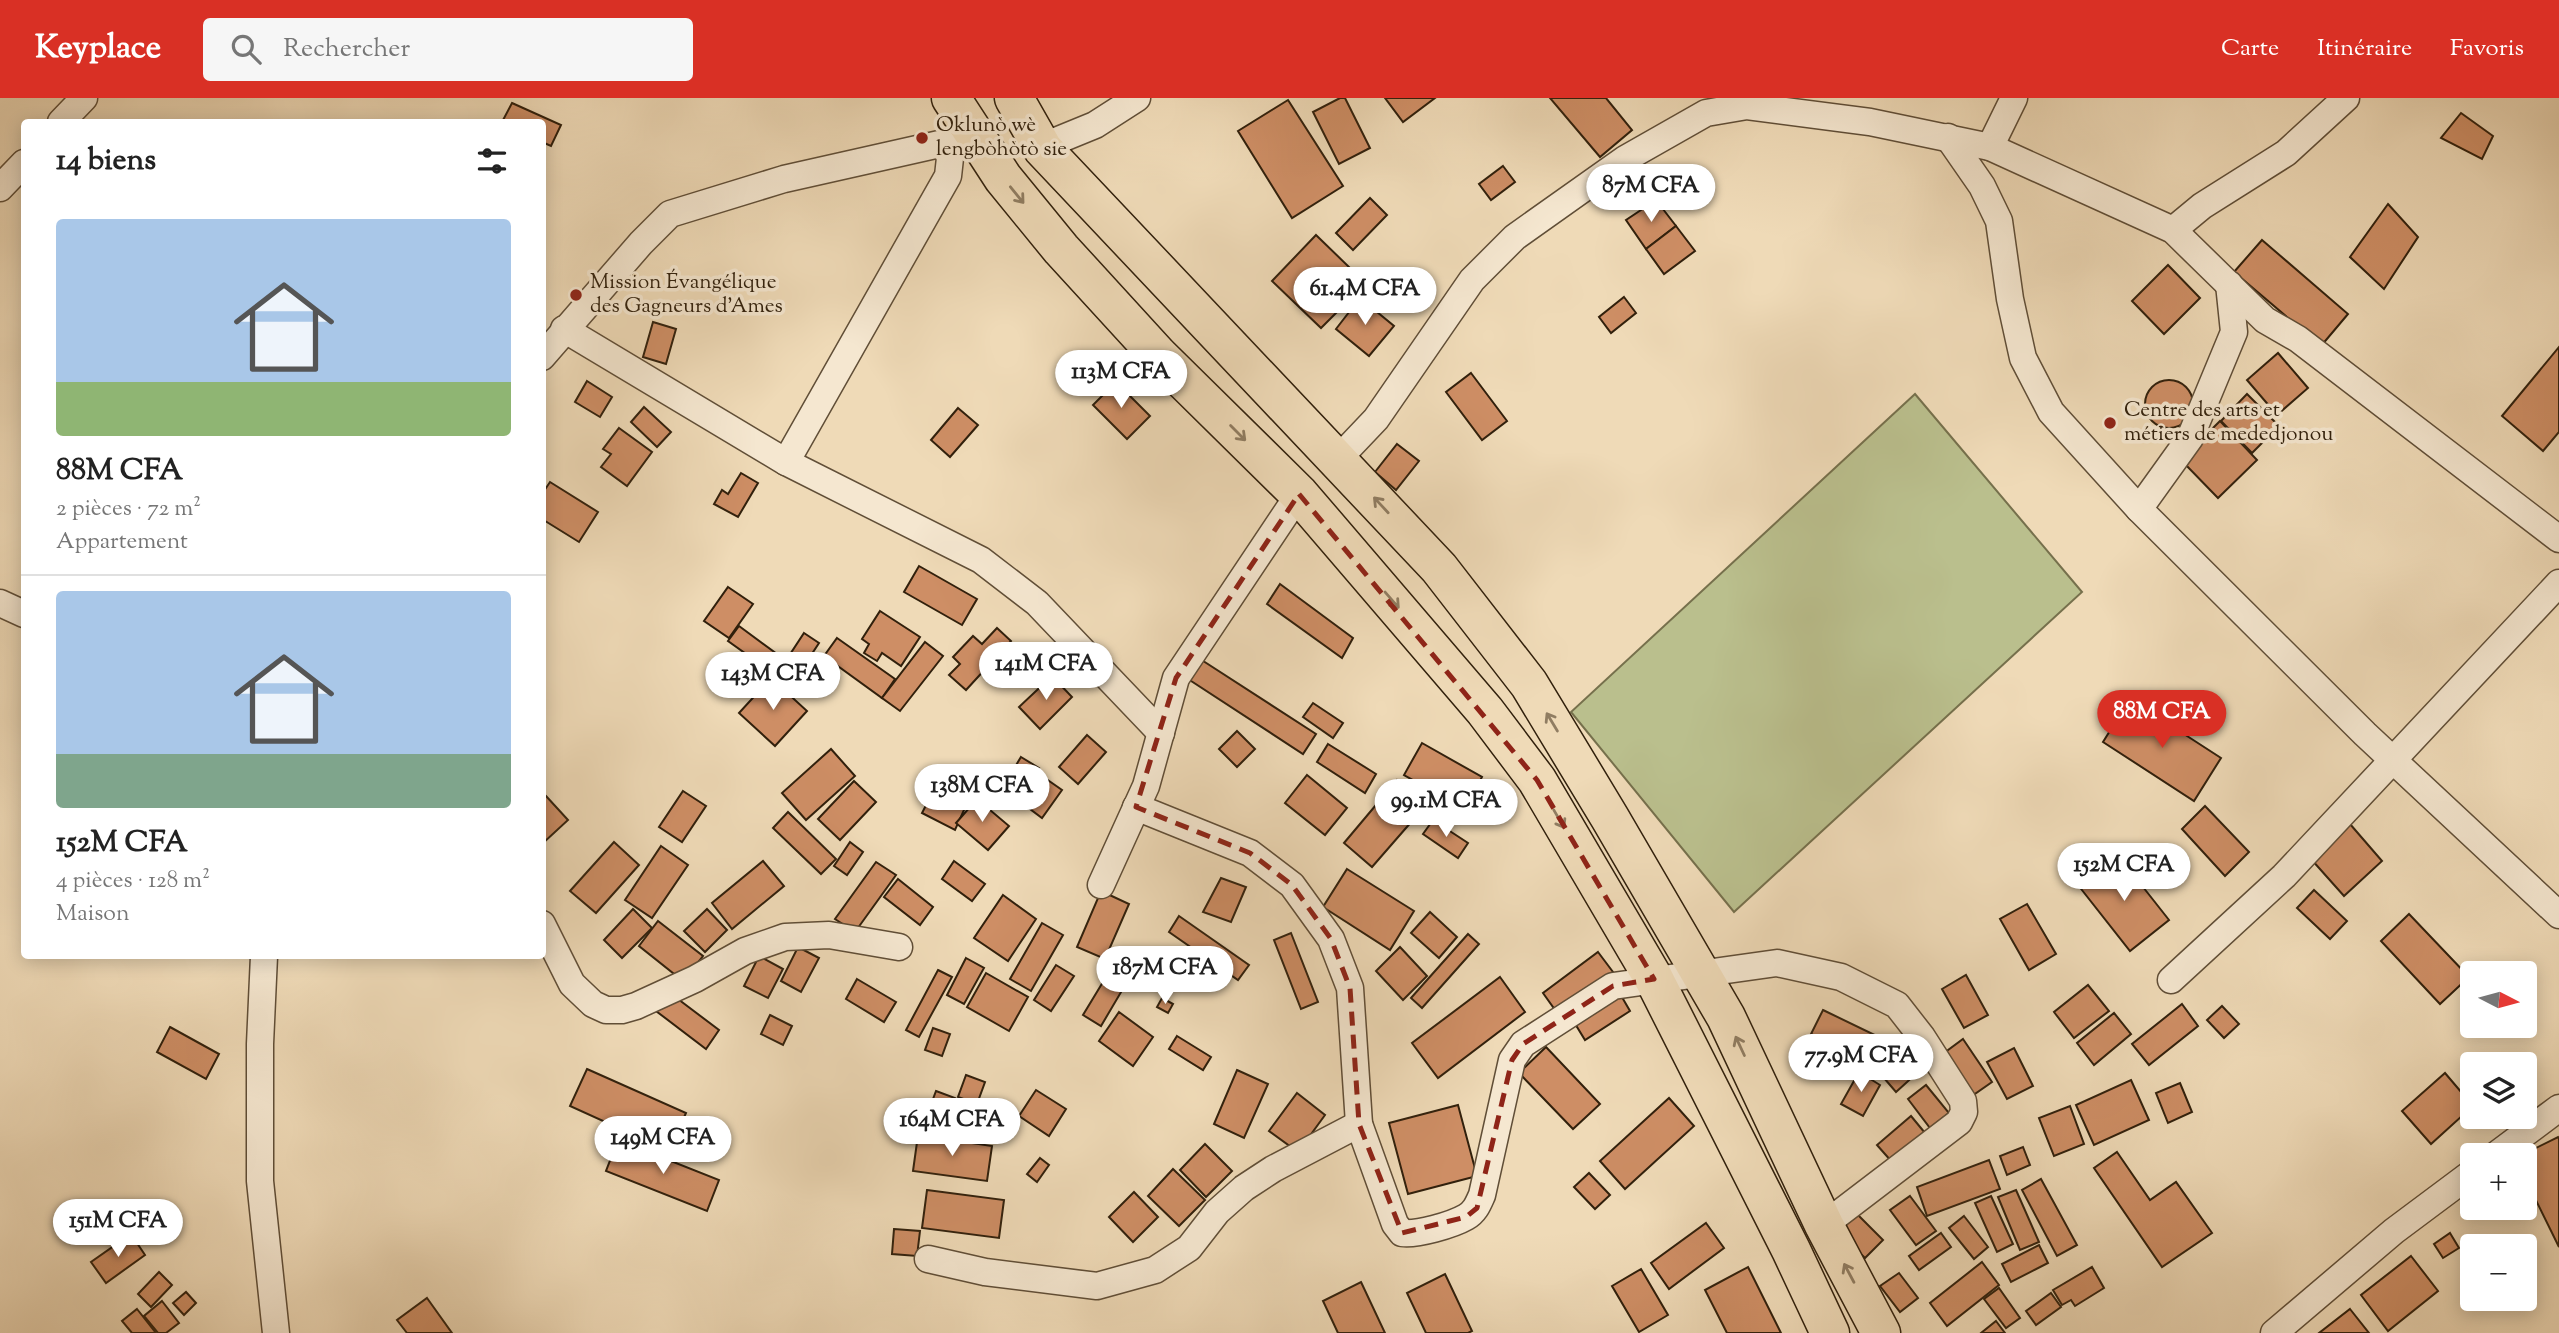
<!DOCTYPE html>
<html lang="fr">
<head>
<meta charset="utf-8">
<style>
  body { margin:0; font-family:"Sorts Mill Goudy",serif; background:#f6f6f6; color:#222; height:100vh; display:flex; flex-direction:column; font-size:26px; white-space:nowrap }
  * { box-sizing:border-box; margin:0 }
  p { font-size:23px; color:#767676 }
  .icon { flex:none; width:38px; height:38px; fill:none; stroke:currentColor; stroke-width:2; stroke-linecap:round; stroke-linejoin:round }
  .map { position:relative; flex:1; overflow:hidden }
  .sheet { position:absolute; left:21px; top:21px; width:525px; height:840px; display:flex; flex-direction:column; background:#fff; border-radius:7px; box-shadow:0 4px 18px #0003 }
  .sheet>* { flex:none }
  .needle { width:46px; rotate:96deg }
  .tools { position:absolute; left:2460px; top:863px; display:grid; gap:14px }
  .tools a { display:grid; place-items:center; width:77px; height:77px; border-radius:7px; background:#fff; box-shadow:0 4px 18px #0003; font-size:35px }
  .price { position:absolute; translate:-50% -60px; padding:0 16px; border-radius:24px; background:#fff; color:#222; font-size:23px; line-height:46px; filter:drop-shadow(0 2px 4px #0008) }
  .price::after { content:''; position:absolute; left:50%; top:42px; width:21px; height:16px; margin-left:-10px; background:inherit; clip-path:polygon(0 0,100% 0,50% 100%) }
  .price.active { background:#d93025; color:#fff }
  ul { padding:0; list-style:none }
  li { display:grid; align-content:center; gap:14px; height:371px; padding:0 35px }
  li+li { border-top:2px solid #e0e0e0 }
  li span { display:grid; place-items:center; height:217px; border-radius:7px; color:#555 }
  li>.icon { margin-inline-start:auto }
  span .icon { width:126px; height:126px; fill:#fffc; stroke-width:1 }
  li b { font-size:30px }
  h2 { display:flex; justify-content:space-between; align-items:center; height:84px; padding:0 35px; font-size:30px }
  header { display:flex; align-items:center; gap:42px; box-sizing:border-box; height:98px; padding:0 35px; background:#d93025; color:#fff }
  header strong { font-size:33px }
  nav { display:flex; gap:38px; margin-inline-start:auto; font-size:24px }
  .search { width:490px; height:63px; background:#f6f6f6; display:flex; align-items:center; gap:18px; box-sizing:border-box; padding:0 24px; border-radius:7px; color:#767676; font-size:26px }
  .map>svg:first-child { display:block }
  .green { fill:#babf8d; stroke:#76704c; stroke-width:2 }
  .building { fill:#ce8e65; stroke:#31200c; stroke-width:2 }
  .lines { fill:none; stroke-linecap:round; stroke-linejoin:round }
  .street-casing { stroke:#604e37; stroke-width:29 }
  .primary-casing { stroke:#31200c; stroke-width:41 }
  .street { stroke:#f5e7d0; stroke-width:26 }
  .primary { stroke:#efdab7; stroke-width:38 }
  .oneway { stroke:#907d62 }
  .marked { fill:none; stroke:#8f2418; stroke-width:5; stroke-dasharray:14 9; stroke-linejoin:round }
  .poi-dot { fill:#8f2418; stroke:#f5e7d0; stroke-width:2.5 }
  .labels { text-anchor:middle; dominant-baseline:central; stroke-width:7; stroke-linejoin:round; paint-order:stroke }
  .poi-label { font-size:21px; fill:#31200c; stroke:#f5e7d0; text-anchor:start }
</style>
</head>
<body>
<header>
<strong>Keyplace</strong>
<div class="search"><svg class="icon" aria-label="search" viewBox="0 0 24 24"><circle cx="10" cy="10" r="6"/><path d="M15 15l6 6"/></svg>Rechercher</div>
<nav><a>Carte</a><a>Itinéraire</a><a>Favoris</a></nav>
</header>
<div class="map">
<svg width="2559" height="1235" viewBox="0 0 2559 1235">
  <rect width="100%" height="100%" fill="#efdab7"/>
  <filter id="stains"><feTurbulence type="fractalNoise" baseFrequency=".00286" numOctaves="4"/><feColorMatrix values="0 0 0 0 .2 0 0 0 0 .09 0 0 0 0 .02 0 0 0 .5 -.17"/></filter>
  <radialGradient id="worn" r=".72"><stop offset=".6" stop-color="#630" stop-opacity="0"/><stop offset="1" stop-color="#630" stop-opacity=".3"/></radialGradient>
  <path class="green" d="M1915 296 2082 494 1734 814 1571 614Z"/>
  <g class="building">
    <path d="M1340 0H1345L1370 50 1339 66 1313 14Z"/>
    <path d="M1385 0H1435L1403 24Z"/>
    <path d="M1550 0H1606L1632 32 1600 59Z"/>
    <path d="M1288 2 1343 88 1292 120 1238 33Z"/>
    <path d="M512 5 561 27 551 48 542 44V24H502Z"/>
    <path d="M2461 15 2493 38 2482 61 2441 40Z"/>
    <path d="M1503 68 1515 84 1491 102 1479 86Z"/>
    <path d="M1370 100 1387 117 1353 152 1336 135Z"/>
    <path d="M1656 102 1676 128 1646 151 1626 122Z"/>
    <path d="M2388 106 2418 139 2384 191 2350 159Z"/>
    <path d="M1676 128 1695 153 1664 176 1646 151Z"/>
    <path d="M1316 137 1350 170 1337 183 1353 198 1321 230 1272 183Z"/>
    <path d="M2262 142 2348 216 2321 248 2234 174Z"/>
    <path d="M2168 167 2200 200 2164 236 2132 203Z"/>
    <path d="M1624 199 1636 215 1611 235 1599 219Z"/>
    <path d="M1360 200 1394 228 1369 258 1336 231Z"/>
    <path d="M653 224 676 231 666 266 643 259Z"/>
    <path d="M2559 249V334L2543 353 2502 318Z"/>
    <path d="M2278 255 2308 290 2277 317 2247 282Z"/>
    <path d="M1471 275 1507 323 1482 342 1446 294Z"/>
    <circle cx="2169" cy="306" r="24"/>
    <path d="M587 283 612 299 600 319 575 304Z"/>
    <path d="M1116 284 1150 318 1127 341 1093 307Z"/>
    <path d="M2247 296 2279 328 2252 355 2221 323Z"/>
    <path d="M644 309 671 334 657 349 631 324Z"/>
    <path d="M958 310 978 327 950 359 931 342Z"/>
    <path d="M2220 323 2257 362 2218 400 2181 362Z"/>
    <path d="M619 330 652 354 627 388 601 369 611 356 603 351Z"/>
    <path d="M1397 346 1419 363 1396 392 1375 374Z"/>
    <path d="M741 375 758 385 738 419 714 406 722 392 728 396Z"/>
    <path d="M550 384 598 414 579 444 542 421V396Z"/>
    <path d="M919 468 977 501 962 527 904 494Z"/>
    <path d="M1280 486 1353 540 1342 560 1267 506Z"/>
    <path d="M728 489 753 506 729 540 704 523Z"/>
    <path d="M880 513 920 539 901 568 882 555 877 563 864 555 869 546 862 541Z"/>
    <path d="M739 528 777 556 767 571 728 543Z"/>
    <path d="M997 530 1011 543 966 592 949 577 960 566 953 559 973 538 982 546Z"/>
    <path d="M804 535 819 545 800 574 785 564Z"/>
    <path d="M837 540 895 581 882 600 824 558Z"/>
    <path d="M925 544 943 558 900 613 882 600Z"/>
    <path d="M1197 559 1316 636 1303 656 1185 579Z"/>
    <path d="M1052 578 1072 599 1040 631 1019 609Z"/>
    <path d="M771 580 807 613 775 648 739 615Z"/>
    <path d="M2130 601 2221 660 2194 703 2103 644Z"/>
    <path d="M1313 605 1343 625 1333 640 1303 619Z"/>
    <path d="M1237 633 1255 651 1237 669 1219 651Z"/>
    <path d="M1087 637 1106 654 1078 686 1059 669Z"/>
    <path d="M1422 645 1482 679 1465 711 1404 677Z"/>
    <path d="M1328 646 1376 676 1365 695 1317 664Z"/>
    <path d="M831 651 855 678 806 722 782 695Z"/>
    <path d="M1021 659 1039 670 1018 703 1001 692Z"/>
    <path d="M942 676 973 692 955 732 922 715Z"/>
    <path d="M1307 677 1347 710 1325 737 1285 705Z"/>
    <path d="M1042 678 1062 692 1042 720 1022 705Z"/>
    <path d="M1397 682 1426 707 1372 769 1344 745Z"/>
    <path d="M854 683 876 704 840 742 818 721Z"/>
    <path d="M683 693 706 708 682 744 659 729Z"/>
    <path d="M546 698 568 722 542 746V701Z"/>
    <path d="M977 701 1009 728 988 752 956 725Z"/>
    <path d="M2205 708 2249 754 2225 778 2182 731Z"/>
    <path d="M788 714 836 761 821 776 773 730Z"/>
    <path d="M1433 722 1468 745 1458 760 1423 736Z"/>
    <path d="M2350 726 2382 763 2344 798 2311 761Z"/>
    <path d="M614 744 639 767 596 815 570 793Z"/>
    <path d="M850 744 863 754 847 777 834 768Z"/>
    <path d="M661 748 688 767 652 820 625 802Z"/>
    <path d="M2117 756 2169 822 2130 853 2078 787Z"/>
    <path d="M763 763 784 788 732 831 712 805Z"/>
    <path d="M954 763 985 786 972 803 942 781Z"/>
    <path d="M876 764 896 777 855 834 835 821Z"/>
    <path d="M1347 771 1414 813 1390 852 1323 809Z"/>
    <path d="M1221 780 1246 789 1231 824 1203 814Z"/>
    <path d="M898 781 933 809 920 827 884 799Z"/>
    <path d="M2314 792 2347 823 2330 841 2297 810Z"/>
    <path d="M1101 793 1129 806 1105 861 1077 849Z"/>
    <path d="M1003 797 1036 821 1008 863 974 840Z"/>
    <path d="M2027 806 2056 856 2029 872 2000 821Z"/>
    <path d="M633 811 652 830 622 860 604 842Z"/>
    <path d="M707 811 727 832 705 854 684 833Z"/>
    <path d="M1430 814 1457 839 1439 860 1411 835Z"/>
    <path d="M2409 816 2469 879 2440 906 2381 843Z"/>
    <path d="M1179 818 1249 867 1238 882 1169 834Z"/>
    <path d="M658 823 703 858 683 883 639 848Z"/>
    <path d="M1042 825 1063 837 1031 893 1010 881Z"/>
    <path d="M1291 835 1318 904 1301 911 1274 842Z"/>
    <path d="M1468 836 1479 846 1422 910 1411 900Z"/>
    <path d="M798 849 819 860 801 894 781 883Z"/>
    <path d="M1400 849 1427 878 1403 902 1376 873Z"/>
    <path d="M1122 851 1152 865 1158 853 1171 860 1157 891 1113 871Z"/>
    <path d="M1598 854 1613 874 1558 916 1543 895Z"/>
    <path d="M759 858 783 871 768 900 744 888Z"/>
    <path d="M966 860 984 870 964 906 947 897Z"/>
    <path d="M1056 867 1074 878 1051 913 1034 902Z"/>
    <path d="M938 872 952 879 919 939 906 932Z"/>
    <path d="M1109 874 1127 884 1101 928 1083 917Z"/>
    <path d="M986 875 1028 899 1009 933 967 909Z"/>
    <path d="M1966 877 1988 917 1964 930 1942 891Z"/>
    <path d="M1500 879 1525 914 1438 980 1412 945Z"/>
    <path d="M857 881 896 904 884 924 846 901Z"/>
    <path d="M2088 887 2109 913 2074 940 2054 914Z"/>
    <path d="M1619 894 1630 913 1585 942 1574 924Z"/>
    <path d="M670 895 719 932 706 951 656 913Z"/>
    <path d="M1162 900 1173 906 1168 915 1157 909Z"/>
    <path d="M2182 906 2198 928 2149 967 2132 946Z"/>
    <path d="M2222 908 2239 926 2224 940 2207 922Z"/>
    <path d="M1823 912 1883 941 1871 965 1811 936Z"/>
    <path d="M1119 914 1153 939 1133 968 1099 943Z"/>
    <path d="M2114 915 2131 936 2094 967 2077 945Z"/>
    <path d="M770 917 792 928 783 947 761 936Z"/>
    <path d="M170 929 219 956 206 981 157 954Z"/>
    <path d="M933 930 950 936 942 958 925 952Z"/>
    <path d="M1177 938 1211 959 1203 972 1169 951Z"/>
    <path d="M1963 941 1992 984 1969 1000 1940 958Z"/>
    <path d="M1893 948 1917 975 1896 994 1872 966Z"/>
    <path d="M1546 949 1600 1006 1573 1031 1519 975Z"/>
    <path d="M2014 950 2033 988 2007 1001 1987 964Z"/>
    <path d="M587 971 686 1015 669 1053 570 1008Z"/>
    <path d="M1237 972 1268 986 1244 1040 1214 1026Z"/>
    <path d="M1859 974 1880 987 1863 1018 1841 1006Z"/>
    <path d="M2445 975 2473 1008 2431 1046 2402 1013Z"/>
    <path d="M966 977 985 984 977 1006 958 999Z"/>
    <path d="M2131 982 2149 1022 2094 1047 2076 1007Z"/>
    <path d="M2180 985 2192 1014 2168 1025 2156 995Z"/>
    <path d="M1926 987 1949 1015 1930 1030 1908 1001Z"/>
    <path d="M1036 992 1066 1011 1049 1038 1019 1018Z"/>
    <path d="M936 993 955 1000 943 1035 923 1028Z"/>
    <path d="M1297 995 1325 1017 1298 1054 1269 1033Z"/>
    <path d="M1669 1000 1694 1028 1625 1091 1600 1063Z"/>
    <path d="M1458 1007 1477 1078 1408 1096 1389 1025Z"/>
    <path d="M2070 1008 2084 1046 2054 1058 2039 1020Z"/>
    <path d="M1911 1018 1925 1035 1892 1064 1877 1047Z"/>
    <path d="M918 1037 992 1048 987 1083 913 1073Z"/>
    <path d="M2558 1039 2559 1041V1149L2525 1080V1057H2522Z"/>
    <path d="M618 1042 719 1082 707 1113 606 1073Z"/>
    <path d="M1205 1046 1232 1073 1206 1099 1180 1072Z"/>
    <path d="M2023 1049 2030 1067 2007 1077 2000 1058Z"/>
    <path d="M2117 1054 2150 1102 2176 1084 2212 1135 2162 1169 2094 1070Z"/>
    <path d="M1040 1060 1049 1067 1037 1084 1027 1076Z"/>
    <path d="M1989 1062 2000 1091 1927 1118 1917 1089Z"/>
    <path d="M1173 1071 1205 1102 1179 1128 1148 1098Z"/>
    <path d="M1589 1075 1610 1097 1595 1111 1574 1089Z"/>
    <path d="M2041 1081 2077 1147 2057 1158 2022 1092Z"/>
    <path d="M927 1092 1004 1102 999 1140 922 1130Z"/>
    <path d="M2016 1092 2039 1144 2020 1152 1998 1099Z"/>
    <path d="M1134 1094 1158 1119 1133 1144 1109 1119Z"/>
    <path d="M1910 1098 1936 1133 1916 1147 1890 1112Z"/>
    <path d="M1991 1098 2013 1146 1997 1154 1975 1105Z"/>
    <path d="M1853 1112 1883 1142 1865 1160 1835 1131Z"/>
    <path d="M1964 1118 1988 1149 1974 1161 1949 1130Z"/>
    <path d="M1706 1125 1724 1150 1669 1191 1651 1165Z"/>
    <path d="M894 1131 920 1133 917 1158 892 1156Z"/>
    <path d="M1941 1135 1951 1149 1919 1172 1909 1158Z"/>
    <path d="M2450 1135 2459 1150 2443 1160 2434 1146Z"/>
    <path d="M131 1136 145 1157 106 1185 91 1164Z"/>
    <path d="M2039 1147 2048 1165 2011 1184 2002 1166Z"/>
    <path d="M2411 1158 2438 1193 2388 1233 2361 1197Z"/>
    <path d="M1982 1164 1999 1187 1947 1228 1930 1205Z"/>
    <path d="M1748 1169 1781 1235H1727L1705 1192Z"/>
    <path d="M2092 1169 2104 1190 2075 1208 2071 1202 2062 1207 2053 1192Z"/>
    <path d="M1641 1171 1668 1217 1639 1234 1612 1188Z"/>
    <path d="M159 1174 172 1187 151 1209 138 1196Z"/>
    <path d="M1899 1175 1918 1200 1900 1214 1880 1188Z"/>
    <path d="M1445 1176 1472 1233 1468 1235H1426L1407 1195Z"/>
    <path d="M1361 1184 1385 1235H1338L1323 1203Z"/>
    <path d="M1999 1190 2020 1220 2006 1230 1984 1201Z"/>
    <path d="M186 1194 196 1205 184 1217 173 1205Z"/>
    <path d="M2051 1195 2061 1209 2036 1227 2026 1213Z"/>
    <path d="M427 1200 452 1235H407L397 1222Z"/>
    <path d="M162 1203 179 1225 166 1235H158L144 1218Z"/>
    <path d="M137 1211 156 1235H132L122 1223Z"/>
    <path d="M2350 1211 2369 1235H2319Z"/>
    <path d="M1996 1223 2005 1235H1981Z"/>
  </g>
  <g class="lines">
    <defs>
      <g id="street">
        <path d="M61 24 84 0"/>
        <path d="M1948 39 1982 88 1999 123 2010 201 2023 260 2051 314 2139 411 2365 636 2559 817"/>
        <path d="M1990 49 2014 0"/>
        <path d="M1043 51 1051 45 1095 27 1137 0"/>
        <path d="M0 90 24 65"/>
        <path d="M2173 132 2202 108 2286 55 2346 0"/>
        <path d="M564 231 786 364 948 78 950 60 944 45"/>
        <path d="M542 259 641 145 670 116 784 81 944 45 958 40 957 37"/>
        <path d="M1338 361 1376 321 1472 182 1515 139 1625 61 1706 15 1747 8 1870 24 1990 49 2173 132 2265 222 2298 241 2559 441"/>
        <path d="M786 364 981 462 1037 505 1161 635"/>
        <path d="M2139 411 2190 340 2234 234 2229 186"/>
        <path d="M0 505 24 516"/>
        <path d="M1136 709 1250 755 1292 787 1331 841 1350 890 1359 1026 1395 1126 1402 1135C1417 1137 1452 1127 1466 1119 1475 1114 1478 1106 1482 1097L1512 962 1523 946 1613 888 1777 865 1841 879 1897 907 1922 939 1963 1003 1964 1014 1959 1024 1824 1127"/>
        <path d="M1101 787 1146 688 1176 580 1299 396"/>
        <path d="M542 826 572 886 593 906 606 912H622L636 908 695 881 745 853 785 839 829 837 899 849"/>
        <path d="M264 858 260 946V1083L276 1235"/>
        <path d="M2171 882 2284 778 2559 485"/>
        <path d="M2496 1057 2559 1010"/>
        <path d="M928 1161 985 1174 1097 1188 1155 1172 1189 1150 1217 1114 1244 1090 1273 1071 1359 1026"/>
        <path d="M2274 1235 2394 1133 2473 1074"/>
      </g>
      <g id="primary">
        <path d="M951 0 1003 80 1061 151 1158 257 1299 396 1485 613 1537 682 1654 881 1791 1152 1830 1235"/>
        <path d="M1014 0 1043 51 1439 470 1529 586 1610 720 1726 919 1824 1127 1881 1235"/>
      </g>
    </defs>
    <use href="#street" class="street-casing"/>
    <use href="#primary" class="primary-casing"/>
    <use href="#street" class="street"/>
    <use href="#primary" class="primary"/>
  </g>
  <defs><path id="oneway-shaft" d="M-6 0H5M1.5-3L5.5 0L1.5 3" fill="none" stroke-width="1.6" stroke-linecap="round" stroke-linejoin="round" transform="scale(1.75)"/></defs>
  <g class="oneway">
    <use href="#oneway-shaft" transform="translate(1017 97) rotate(51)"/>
    <use href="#oneway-shaft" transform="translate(1238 335) rotate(45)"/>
    <use href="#oneway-shaft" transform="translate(1381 407) rotate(-133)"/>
    <use href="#oneway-shaft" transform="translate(1392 502) rotate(49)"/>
    <use href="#oneway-shaft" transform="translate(1552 624) rotate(-121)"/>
    <use href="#oneway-shaft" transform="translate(1559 721) rotate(60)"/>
    <use href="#oneway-shaft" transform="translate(1740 948) rotate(-115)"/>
    <use href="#oneway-shaft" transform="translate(1849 1175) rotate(-118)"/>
  </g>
  <path class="marked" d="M1299 396 1537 682 1654 881 1613 888 1523 946 1512 962 1477 1110 1466 1119 1402 1135 1359 1026 1350 890 1331 841 1292 787 1250 755 1136 709 1176 580Z"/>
  <g class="poi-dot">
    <circle cx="922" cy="40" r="7"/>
    <circle cx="576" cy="197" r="7"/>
    <circle cx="2110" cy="325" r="7"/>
  </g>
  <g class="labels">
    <g class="poi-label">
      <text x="936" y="28">Oklunò wè<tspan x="936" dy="24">lengbòhòtò sie</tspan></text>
      <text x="590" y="185">Mission Évangélique<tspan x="590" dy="24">des Gagneurs d'Ames</tspan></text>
      <text x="2124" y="313">Centre des arts et<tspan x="2124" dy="24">métiers de mededjonou</tspan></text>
    </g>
  </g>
  <rect width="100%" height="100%" filter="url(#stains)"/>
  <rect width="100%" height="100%" fill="url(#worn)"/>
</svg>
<div class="tools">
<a><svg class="needle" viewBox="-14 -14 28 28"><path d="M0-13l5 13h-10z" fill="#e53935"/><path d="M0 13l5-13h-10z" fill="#767676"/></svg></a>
<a><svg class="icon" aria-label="layers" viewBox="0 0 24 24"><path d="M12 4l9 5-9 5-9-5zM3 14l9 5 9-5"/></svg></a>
<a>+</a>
<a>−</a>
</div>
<b class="price" style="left:1651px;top:126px">87M CFA</b>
<b class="price" style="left:1365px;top:229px">61.4M CFA</b>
<b class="price" style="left:1121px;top:312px">113M CFA</b>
<b class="price" style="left:1046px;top:604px">141M CFA</b>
<b class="price" style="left:773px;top:614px">143M CFA</b>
<b class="price active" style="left:2162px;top:652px">88M CFA</b>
<b class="price" style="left:982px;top:726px">138M CFA</b>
<b class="price" style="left:1446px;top:741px">99.1M CFA</b>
<b class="price" style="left:2124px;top:805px">152M CFA</b>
<b class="price" style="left:1165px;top:908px">187M CFA</b>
<b class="price" style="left:1861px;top:996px">77.9M CFA</b>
<b class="price" style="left:952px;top:1060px">164M CFA</b>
<b class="price" style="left:663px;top:1078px">149M CFA</b>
<b class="price" style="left:118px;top:1161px">151M CFA</b>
<section class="sheet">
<h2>14 biens<svg class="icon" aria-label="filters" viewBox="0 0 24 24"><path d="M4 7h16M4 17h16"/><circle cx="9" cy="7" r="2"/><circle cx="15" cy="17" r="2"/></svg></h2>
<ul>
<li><span style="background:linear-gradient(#a9c7e8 75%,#8fb573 0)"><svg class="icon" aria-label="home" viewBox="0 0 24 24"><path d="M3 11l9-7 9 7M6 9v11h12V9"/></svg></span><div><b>88M CFA</b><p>2 pièces · 72 m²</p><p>Appartement</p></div></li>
<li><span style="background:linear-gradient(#a9c7e8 75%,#7fa58c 0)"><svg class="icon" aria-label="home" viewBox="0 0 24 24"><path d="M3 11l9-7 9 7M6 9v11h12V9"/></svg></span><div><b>152M CFA</b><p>4 pièces · 128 m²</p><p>Maison</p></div></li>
</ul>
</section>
</div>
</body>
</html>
